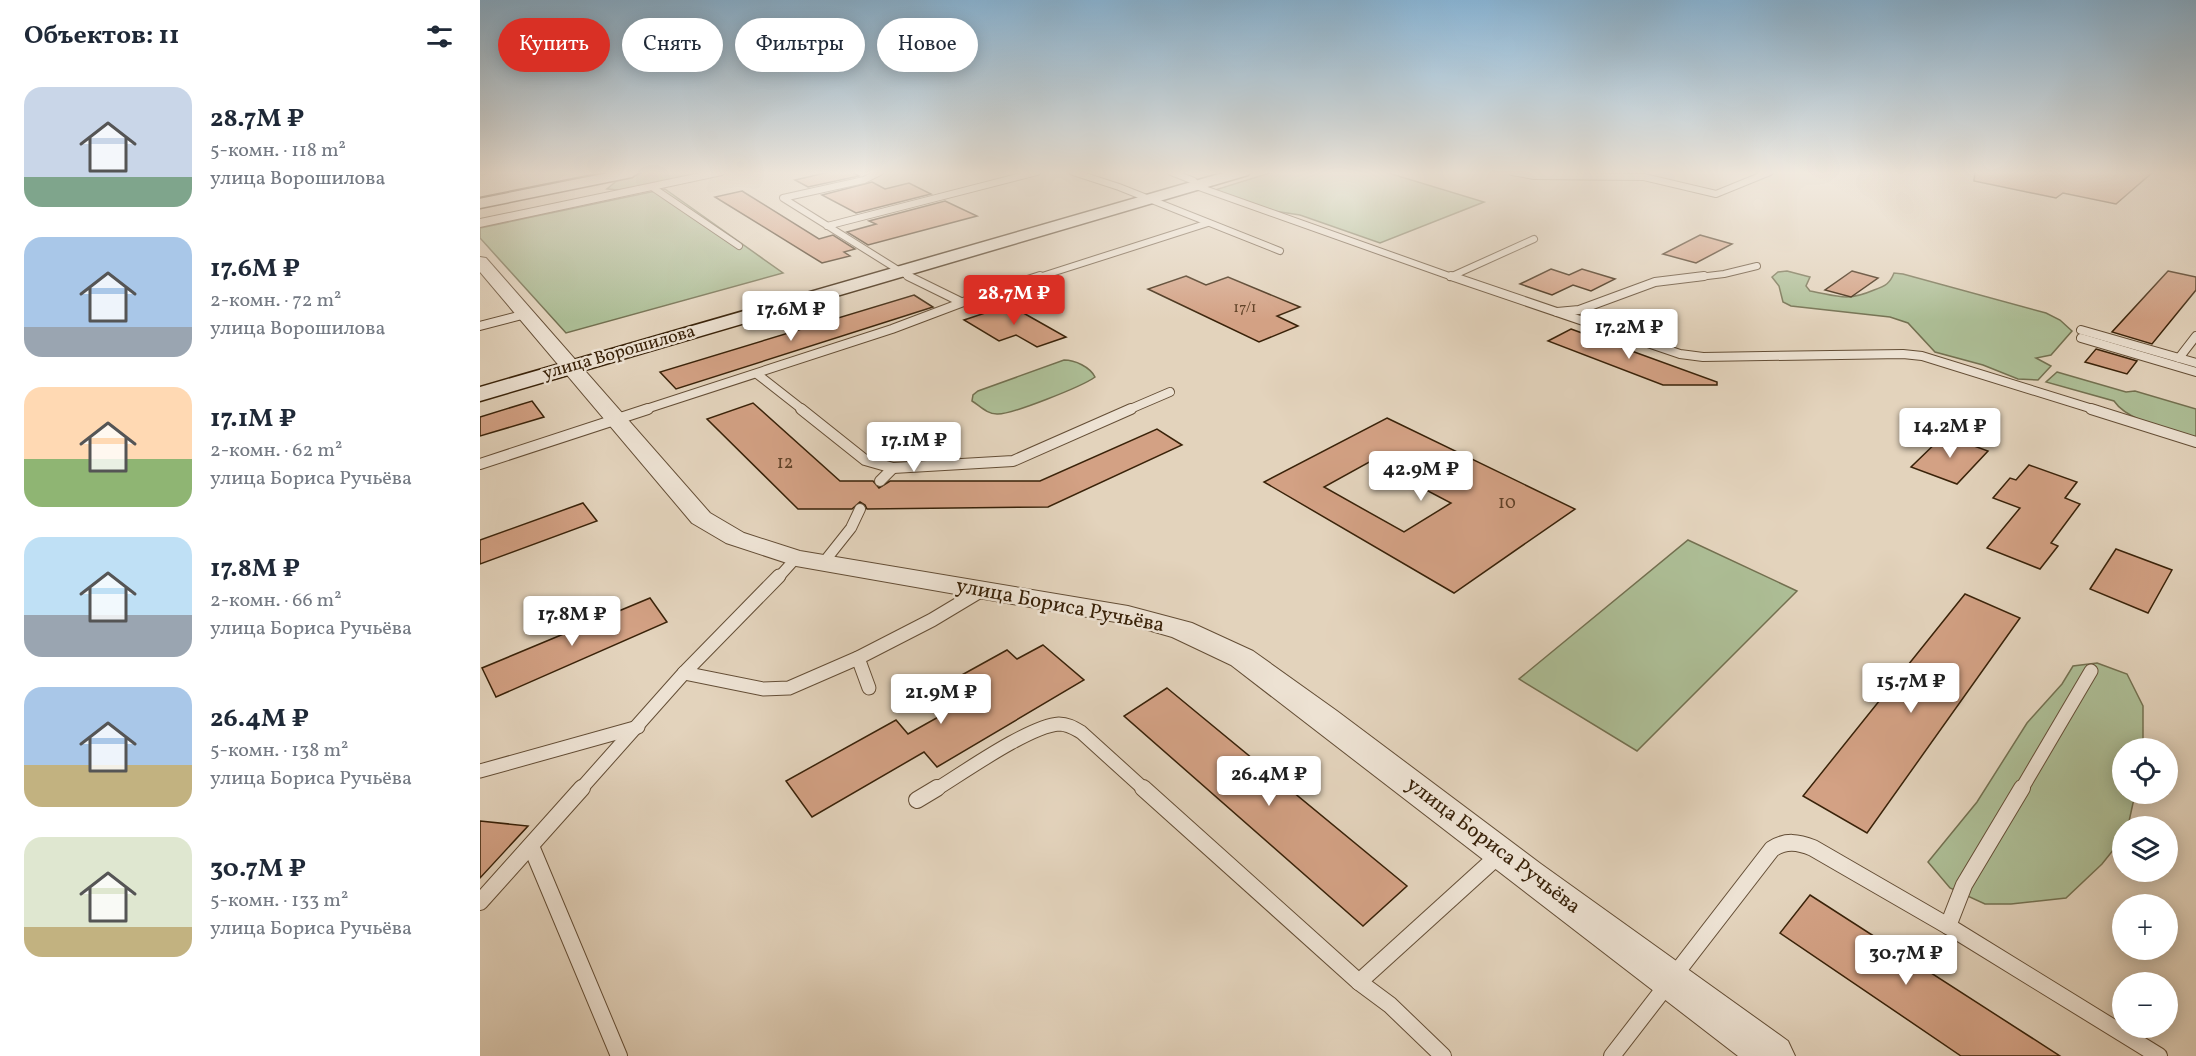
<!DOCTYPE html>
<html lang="ru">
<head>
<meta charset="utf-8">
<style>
  body { margin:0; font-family:Vollkorn,serif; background:#f6f6f7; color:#1f2937; height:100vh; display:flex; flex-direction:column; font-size:22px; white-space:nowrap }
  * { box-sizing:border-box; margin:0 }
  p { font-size:20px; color:#747a83 }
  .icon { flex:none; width:33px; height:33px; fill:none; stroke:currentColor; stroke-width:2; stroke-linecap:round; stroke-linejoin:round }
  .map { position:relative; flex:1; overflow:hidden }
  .drawer { display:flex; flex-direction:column; background:#fff; width:480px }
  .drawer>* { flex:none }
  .banner { position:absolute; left:18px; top:18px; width:570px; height:54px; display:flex; gap:12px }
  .fabs { position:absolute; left:1632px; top:738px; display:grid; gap:12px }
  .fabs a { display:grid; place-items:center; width:66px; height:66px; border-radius:50%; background:#fff; box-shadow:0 3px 15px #0003; font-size:30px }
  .price { position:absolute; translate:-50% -51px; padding:0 14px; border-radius:6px; background:#fff; color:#222; font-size:20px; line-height:39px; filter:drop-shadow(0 2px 3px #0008) }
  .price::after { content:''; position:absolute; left:50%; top:36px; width:18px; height:14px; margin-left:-9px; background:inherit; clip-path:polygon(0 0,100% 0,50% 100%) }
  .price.selected { background:#d93025; color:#fff }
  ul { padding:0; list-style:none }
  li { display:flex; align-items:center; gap:18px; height:150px; padding:0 24px }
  li span { display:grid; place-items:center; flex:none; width:168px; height:120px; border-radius:18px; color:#555 }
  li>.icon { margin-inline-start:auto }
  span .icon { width:72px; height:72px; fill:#fffc; stroke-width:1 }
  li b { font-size:26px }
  h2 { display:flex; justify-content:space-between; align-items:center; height:72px; padding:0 24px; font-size:26px }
  .tag { padding:0 21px; border-radius:27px; background:#fff; box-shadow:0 3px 15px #0003; font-size:21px; line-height:54px }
  .tag.selected { background:#d93025; color:#fff }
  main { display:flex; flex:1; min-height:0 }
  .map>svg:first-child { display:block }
  .green { fill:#adbe96; stroke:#737050; stroke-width:1.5 }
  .building { fill:#d3a184; stroke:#392209; stroke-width:1.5; fill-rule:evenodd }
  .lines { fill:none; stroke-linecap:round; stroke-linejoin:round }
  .service-far4-casing { stroke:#644e36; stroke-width:8 }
  .service-far3-casing { stroke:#644e36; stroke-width:10 }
  .service-far2-casing { stroke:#644e36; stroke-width:12 }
  .service-far1-casing { stroke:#644e36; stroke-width:15 }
  .service-casing { stroke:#644e36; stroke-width:18 }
  .minor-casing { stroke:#644e36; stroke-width:2 }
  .tertiary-casing { stroke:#644e36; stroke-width:2 }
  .secondary-casing { stroke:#392209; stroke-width:3 }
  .service-far4 { stroke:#ede2d3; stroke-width:6 }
  .service-far3 { stroke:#ede2d3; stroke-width:8 }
  .service-far2 { stroke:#ede2d3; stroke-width:10 }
  .service-far1 { stroke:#ede2d3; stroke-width:13 }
  .service { stroke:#ede2d3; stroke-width:16 }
  .minor { fill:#ede2d3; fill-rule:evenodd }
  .tertiary { fill:#ede2d3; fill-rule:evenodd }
  .secondary { fill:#ede2d3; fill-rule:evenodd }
  .tram { stroke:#392209; stroke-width:1.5 }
  .labels { text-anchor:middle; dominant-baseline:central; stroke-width:5; stroke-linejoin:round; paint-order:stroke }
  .far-number-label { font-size:15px; fill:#604228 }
  .far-street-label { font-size:18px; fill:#392209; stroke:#ede2d3 }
  .number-label { font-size:18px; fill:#604228 }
  .street-label { font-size:21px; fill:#392209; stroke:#ede2d3 }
</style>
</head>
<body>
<main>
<section class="drawer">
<h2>Объектов: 11<svg class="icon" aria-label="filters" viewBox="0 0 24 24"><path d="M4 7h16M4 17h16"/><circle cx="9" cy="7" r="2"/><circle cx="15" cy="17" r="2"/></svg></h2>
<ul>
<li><span style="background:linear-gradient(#c9d6e8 75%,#7fa58c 0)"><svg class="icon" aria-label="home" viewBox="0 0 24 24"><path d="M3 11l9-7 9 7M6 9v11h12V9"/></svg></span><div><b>28.7M ₽</b><p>5-комн. · 118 m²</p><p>улица Ворошилова</p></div></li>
<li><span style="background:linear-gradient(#a9c7e8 75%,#9aa5b1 0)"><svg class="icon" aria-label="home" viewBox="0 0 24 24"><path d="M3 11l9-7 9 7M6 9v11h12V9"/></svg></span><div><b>17.6M ₽</b><p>2-комн. · 72 m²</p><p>улица Ворошилова</p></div></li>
<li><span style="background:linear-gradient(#ffd9b3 60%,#8fb573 0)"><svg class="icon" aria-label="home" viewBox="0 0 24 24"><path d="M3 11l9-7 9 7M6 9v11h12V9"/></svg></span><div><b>17.1M ₽</b><p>2-комн. · 62 m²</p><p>улица Бориса Ручьёва</p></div></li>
<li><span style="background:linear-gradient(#bfe0f5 65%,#9aa5b1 0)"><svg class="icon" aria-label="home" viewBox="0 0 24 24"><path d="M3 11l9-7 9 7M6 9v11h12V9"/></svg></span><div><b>17.8M ₽</b><p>2-комн. · 66 m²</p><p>улица Бориса Ручьёва</p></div></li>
<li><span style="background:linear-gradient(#a9c7e8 65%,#c2b280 0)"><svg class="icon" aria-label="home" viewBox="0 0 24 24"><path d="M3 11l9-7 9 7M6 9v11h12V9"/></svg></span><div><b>26.4M ₽</b><p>5-комн. · 138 m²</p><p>улица Бориса Ручьёва</p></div></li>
<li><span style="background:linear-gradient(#dfe7d0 75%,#c2b280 0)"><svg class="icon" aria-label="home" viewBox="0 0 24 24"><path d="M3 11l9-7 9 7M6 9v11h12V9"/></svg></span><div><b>30.7M ₽</b><p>5-комн. · 133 m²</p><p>улица Бориса Ручьёва</p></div></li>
</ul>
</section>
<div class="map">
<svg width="1716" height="1056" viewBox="0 0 1716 1056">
  <rect width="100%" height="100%" fill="#e3d3bc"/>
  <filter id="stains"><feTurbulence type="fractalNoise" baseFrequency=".00333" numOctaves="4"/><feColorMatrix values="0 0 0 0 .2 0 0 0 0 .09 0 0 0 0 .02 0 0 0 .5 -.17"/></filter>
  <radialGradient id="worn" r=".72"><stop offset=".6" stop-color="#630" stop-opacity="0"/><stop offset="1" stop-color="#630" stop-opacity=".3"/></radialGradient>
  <g class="green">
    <path d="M166 172H235L139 190 127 189 139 179Z"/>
    <path d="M793 172H905L1004 202 900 243 820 215 794 211 735 190Z"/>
    <path d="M185 189 303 273 86 333 0 238V228Z"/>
    <path d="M1307 271 1330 277 1326 286 1330 291C1358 296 1366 302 1394 290 1406 286 1410 283 1414 273L1423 274 1566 313 1580 320 1592 331 1571 355 1556 358 1571 366 1558 380 1538 379 1503 365 1455 352 1428 323 1410 317 1311 306 1303 302 1299 286 1292 277 1298 272Z"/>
    <path d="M584 360C595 360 610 367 615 377 603 386 531 415 517 414 507 414 500 406 492 401L493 395 498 391Z"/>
    <path d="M1577 372 1646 392 1655 391 1716 409V438C1692 430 1648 422 1634 401L1566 382Z"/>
    <path d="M1208 540 1317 591 1157 751 1039 679Z"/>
    <path d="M1617 663 1647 674 1663 706V748H1642V794H1655L1648 826H1642V839L1622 864 1586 898 1531 904H1505L1470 888 1448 862 1497 802 1547 723 1582 684 1593 666Z"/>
  </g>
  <g class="building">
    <path d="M349 172H372L379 176 328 187 315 180Z"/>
    <path d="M1495 172H1673L1636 204 1583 193 1576 198 1494 181Z"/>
    <path d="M392 182 405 189 429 183 451 194 376 213 342 195Z"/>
    <path d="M262 191 339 239 353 235 375 249 364 252 370 256 342 263 235 197Z"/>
    <path d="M465 201 497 216 388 245 367 232 396 224 389 221Z"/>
    <path d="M1220 235 1252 244 1216 263 1183 254Z"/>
    <path d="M1071 269 1089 275 1102 269 1135 279 1111 291 1093 285 1072 295 1040 284Z"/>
    <path d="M1372 271 1398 278 1371 297 1345 290Z"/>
    <path d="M1688 271 1716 277V290L1672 344 1632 332Z"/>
    <path d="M706 276 726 285 748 277 820 307 797 316 818 326 779 342 668 289Z"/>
    <path d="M434 295 453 307 196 389 180 372Z"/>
    <path d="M529 305 554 319 586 337 557 347 536 335 519 341 484 320Z"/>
    <path d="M1091 329 1237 382V385H1183L1068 341Z"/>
    <path d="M1616 349 1657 361 1647 374 1605 362Z"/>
    <path d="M52 401 64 417 0 436V417Z"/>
    <path d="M273 403 360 481H393L399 488 410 481H560L677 429 702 445 568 507 387 509 385 505 380 502 372 509H318L227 419Z"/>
    <path d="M907 418 1095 509 974 593 784 482ZM891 461 971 503 924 532 844 487Z"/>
    <path d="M1464 435 1508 451 1477 484 1431 467Z"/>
    <path d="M1549 465 1597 482 1585 498 1600 504 1571 543 1578 546 1560 569 1507 548 1540 508 1513 498 1530 478 1536 480Z"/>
    <path d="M103 503 117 521 0 564V540Z"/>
    <path d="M1636 549 1692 570 1668 613 1610 589Z"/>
    <path d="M1485 594 1540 618 1387 833 1323 796Z"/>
    <path d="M170 598 187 622 16 697 2 668Z"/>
    <path d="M563 645 604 680 457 767 444 752 332 817 306 781 416 720 428 734 469 711 451 692 527 650 537 659Z"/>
    <path d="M687 688 927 886 883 926 644 716Z"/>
    <path d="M0 821 48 826 0 878Z"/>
    <path d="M1330 895 1580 1056H1481L1300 933Z"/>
  </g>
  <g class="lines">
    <defs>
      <g id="service-far4">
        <path d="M400 172 384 180 303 198 431 278"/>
        <path d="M593 172 639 187 800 251"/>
        <path d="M691 172 714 181 716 186 975 278"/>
        <path d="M1032 172 1054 176 1164 177 1236 194 1290 172"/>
        <path d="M172 187 259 246"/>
        <path d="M347 226 557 172"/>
        <path d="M970 277 1054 239"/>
        <path d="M556 278 728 223"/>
        <path d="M1211 278 1244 274 1277 266"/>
      </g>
      <g id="service-far3">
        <path d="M428 276 481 302"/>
        <path d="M971 276 1200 354 1223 357 1423 354 1442 356 1616 410"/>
        <path d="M1077 312 1099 310 1175 282 1224 276"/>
        <path d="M0 326 46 314"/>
        <path d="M1601 330 1716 363"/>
        <path d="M1601 338 1716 372"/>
        <path d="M1699 358 1716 336"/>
        <path d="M277 374 323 410"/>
        <path d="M163 410 412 329 502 295 560 276"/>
        <path d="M648 410 690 392"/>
      </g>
      <g id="service-far2">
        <path d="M321 409 385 460 413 468 533 461 651 409"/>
        <path d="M1611 409 1716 442"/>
        <path d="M0 464 168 409"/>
        <path d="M400 481 413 468"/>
        <path d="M344 562 371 528 380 509"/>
        <path d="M298 578 316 558"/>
      </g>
      <g id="service-far1">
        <path d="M378 658 389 688"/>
        <path d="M204 673 283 689 309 688 378 658 452 620 502 590"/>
        <path d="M0 771 158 727"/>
        <path d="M100 790 204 673 299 576"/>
        <path d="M455 790C483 773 549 726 579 724 588 724 594 728 601 732L665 790"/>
        <path d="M1541 790 1611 671"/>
      </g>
      <g id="service">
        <path d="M663 788 879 982 910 1005 963 1056"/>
        <path d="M1542 788 1484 885 1468 926 1679 1056"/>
        <path d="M437 800 457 788"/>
        <path d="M51 846 139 1056"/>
        <path d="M0 902 102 788"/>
        <path d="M879 982 1019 855"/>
        <path d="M1132 1056 1292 849C1306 840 1318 842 1333 848L1468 926"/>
      </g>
      <g id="minor">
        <path d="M0 172H7L2 175Z"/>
        <path d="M225 172H247L242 175 0 227V219Z"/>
      </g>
      <path id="tertiary" d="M0 257 6 258 230 513 264 533 320 551 648 606 712 623 773 651 857 711 1061 864 1308 1041 1315 1056H1258L751 665 692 637 647 624 316 566 246 543 212 523 0 272Z"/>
      <g id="secondary">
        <path d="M129 172H159L152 177 0 208V198Z"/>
        <path d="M746 172H770L768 175 0 401V387Z"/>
      </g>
    </defs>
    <use href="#service-far4" class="service-far4-casing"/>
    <use href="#service-far3" class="service-far3-casing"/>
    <use href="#service-far2" class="service-far2-casing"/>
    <use href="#service-far1" class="service-far1-casing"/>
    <use href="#service" class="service-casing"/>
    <use href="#minor" class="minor-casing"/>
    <use href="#tertiary" class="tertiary-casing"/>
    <use href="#secondary" class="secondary-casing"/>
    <use href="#service-far4" class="service-far4"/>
    <use href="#service-far3" class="service-far3"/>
    <use href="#service-far2" class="service-far2"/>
    <use href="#service-far1" class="service-far1"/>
    <use href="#service" class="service"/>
    <use href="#minor" class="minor"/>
    <use href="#tertiary" class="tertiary"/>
    <use href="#secondary" class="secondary"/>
    <path class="tram" d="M0 198 129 172"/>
  </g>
  <linearGradient id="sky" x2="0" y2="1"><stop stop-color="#88b5d6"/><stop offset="0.54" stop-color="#f2ebe1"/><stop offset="1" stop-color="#f2ebe1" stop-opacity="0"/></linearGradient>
  <rect width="1716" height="320" fill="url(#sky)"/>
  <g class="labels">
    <g class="far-number-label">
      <text x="765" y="308">17/1</text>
    </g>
    <g class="far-street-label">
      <text transform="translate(139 353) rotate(-16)">улица Ворошилова</text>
    </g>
    <g class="number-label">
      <text x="305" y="463">12</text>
      <text x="1027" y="503">10</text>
    </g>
    <g class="street-label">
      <text transform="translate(580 606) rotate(11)">улица Бориса Ручьёва</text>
      <text transform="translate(1013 846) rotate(37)">улица Бориса Ручьёва</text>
    </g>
  </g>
  <rect width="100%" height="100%" filter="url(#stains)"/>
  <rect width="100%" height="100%" fill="url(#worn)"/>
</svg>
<div class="fabs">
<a><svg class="icon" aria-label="locate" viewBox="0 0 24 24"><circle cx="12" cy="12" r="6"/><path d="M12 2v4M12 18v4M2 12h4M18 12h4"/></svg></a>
<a><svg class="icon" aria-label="layers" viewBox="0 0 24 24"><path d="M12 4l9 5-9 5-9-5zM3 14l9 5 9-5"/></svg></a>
<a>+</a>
<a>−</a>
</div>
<b class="price selected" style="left:534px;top:326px">28.7M ₽</b>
<b class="price" style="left:311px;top:342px">17.6M ₽</b>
<b class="price" style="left:1149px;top:360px">17.2M ₽</b>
<b class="price" style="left:1470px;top:459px">14.2M ₽</b>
<b class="price" style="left:434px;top:473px">17.1M ₽</b>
<b class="price" style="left:941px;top:502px">42.9M ₽</b>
<b class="price" style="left:92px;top:647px">17.8M ₽</b>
<b class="price" style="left:1431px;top:714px">15.7M ₽</b>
<b class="price" style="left:461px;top:725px">21.9M ₽</b>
<b class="price" style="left:789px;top:807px">26.4M ₽</b>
<b class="price" style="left:1426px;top:986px">30.7M ₽</b>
<div class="banner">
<a class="tag selected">Купить</a>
<a class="tag">Снять</a>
<a class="tag">Фильтры</a>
<a class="tag">Новое</a>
</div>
</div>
</main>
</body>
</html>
